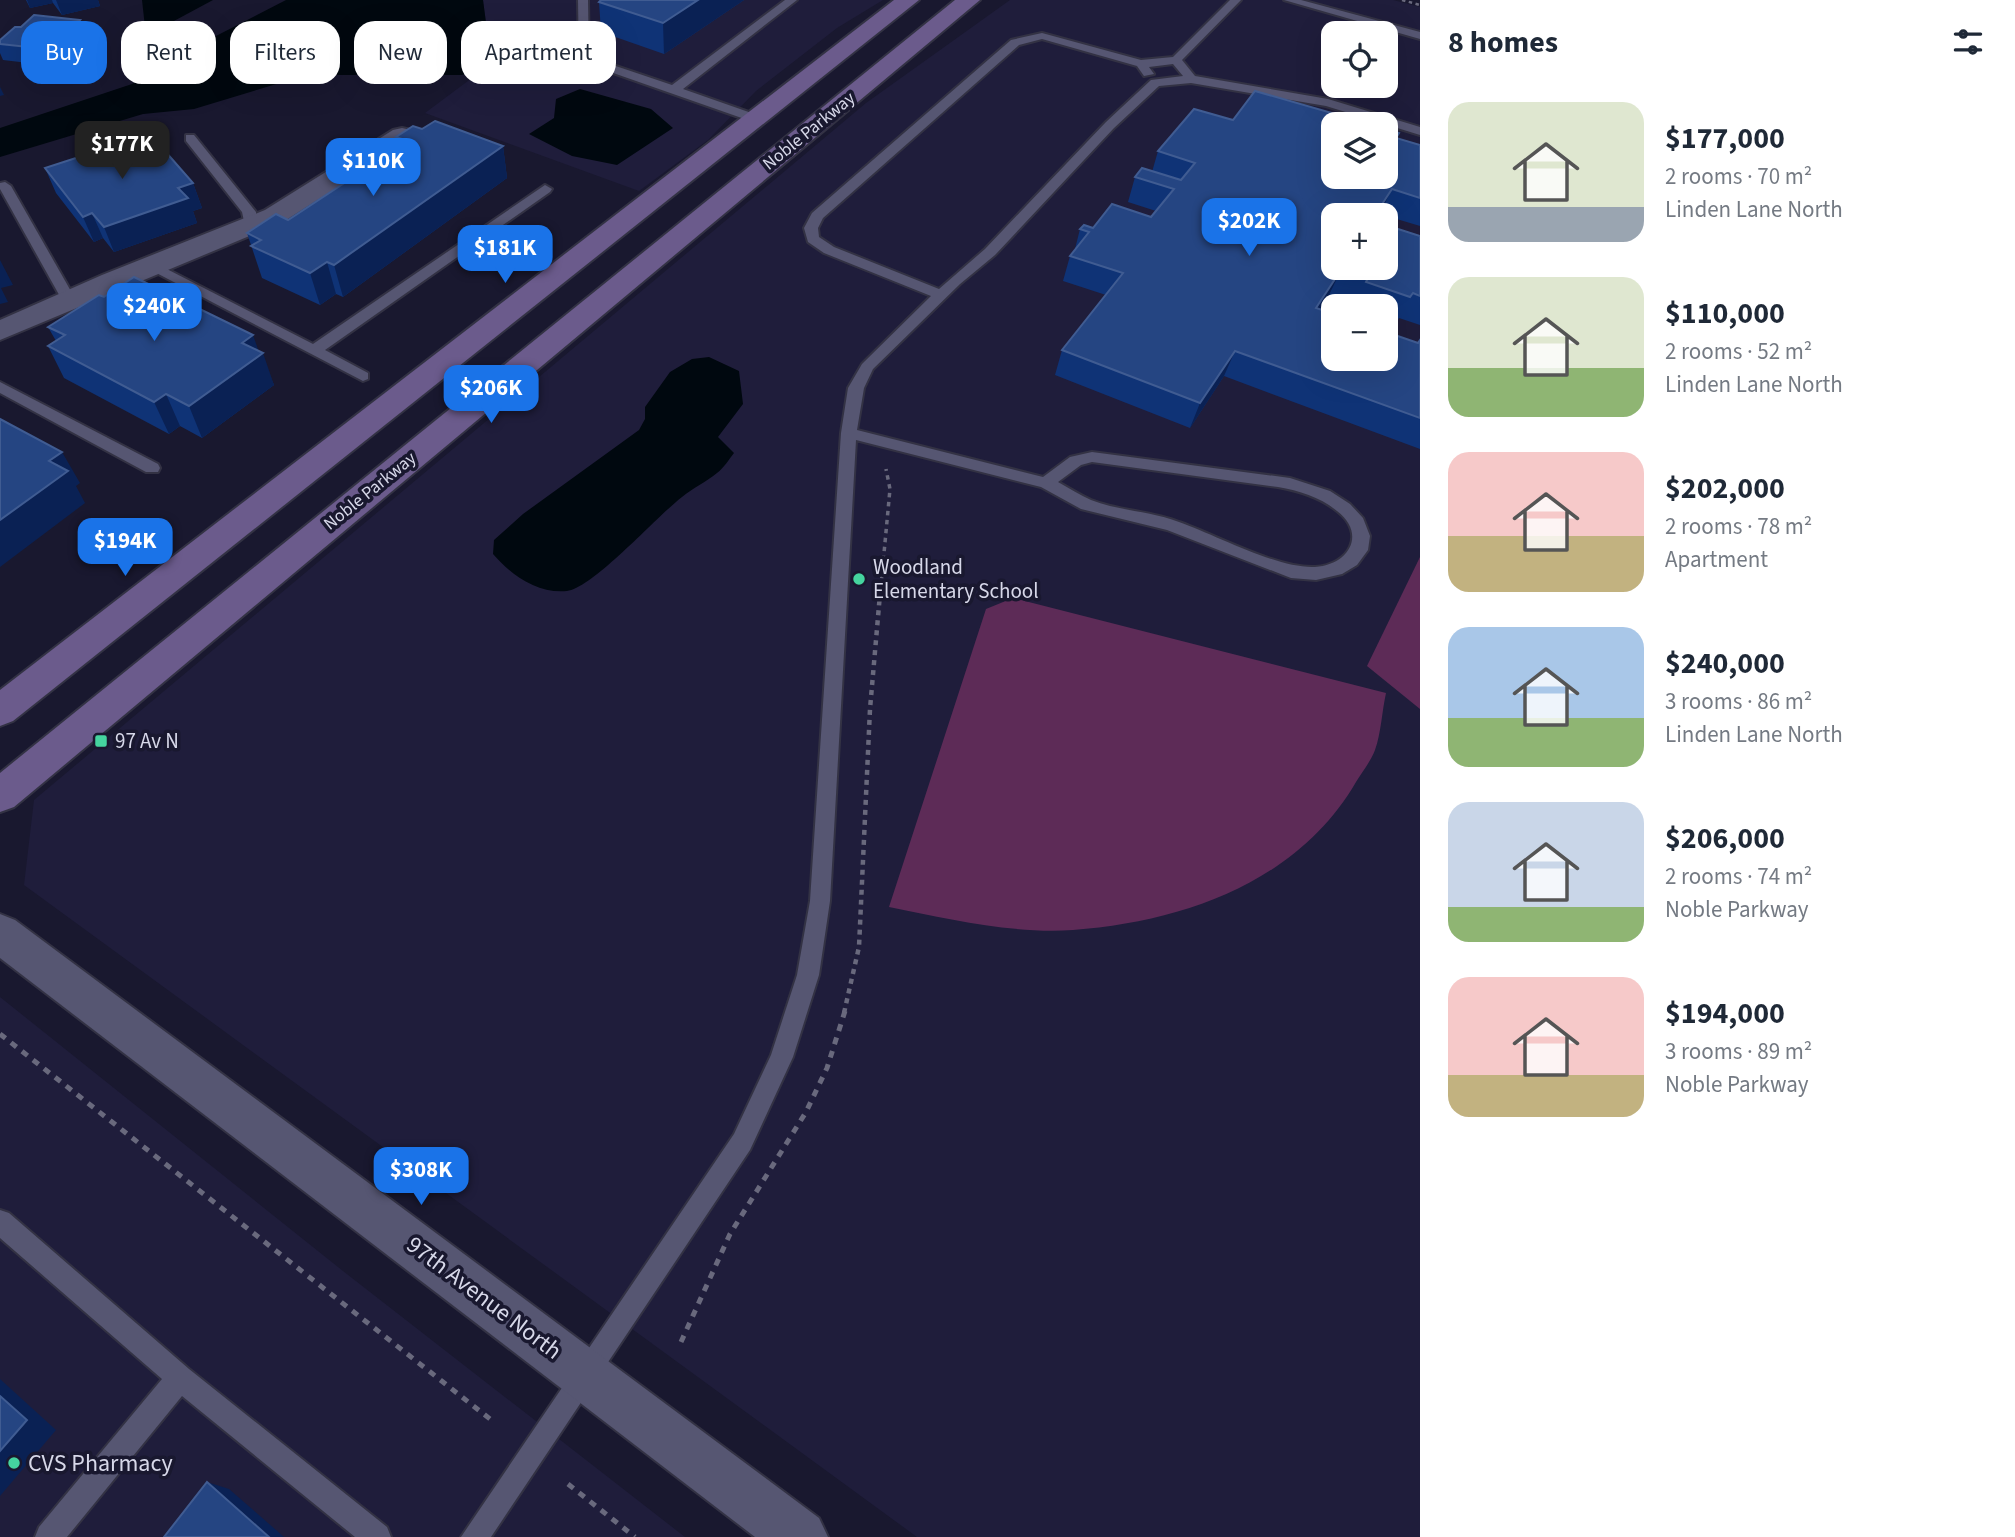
<!DOCTYPE html>
<html lang="en">
<head>
<meta charset="utf-8">
<style>
  body { margin:0; font-family:"Source Sans 3",sans-serif; background:#f6f6f7; color:#1f2937; height:100vh; display:flex; flex-direction:column; font-size:26px; white-space:nowrap }
  * { box-sizing:border-box; margin:0 }
  p { font-size:23px; color:#747a83 }
  .icon { flex:none; width:38px; height:38px; fill:none; stroke:currentColor; stroke-width:2; stroke-linecap:round; stroke-linejoin:round }
  .map { position:relative; flex:1; overflow:hidden }
  .drawer { display:flex; flex-direction:column; background:#fff; width:595px }
  .drawer>* { flex:none }
  .banner { position:absolute; left:21px; top:21px; width:665px; height:63px; display:flex; gap:14px }
  .tools { position:absolute; left:1321px; top:21px; display:grid; gap:14px }
  .tools a { display:grid; place-items:center; width:77px; height:77px; border-radius:14px; background:#fff; box-shadow:0 7px 28px #0002; font-size:35px }
  .price { position:absolute; translate:-50% -60px; padding:0 16px; border-radius:14px; background:#1a73e8; color:#fff; font-size:23px; line-height:46px; filter:drop-shadow(0 2px 4px #0008) }
  .price::after { content:''; position:absolute; left:50%; top:42px; width:21px; height:16px; margin-left:-10px; background:inherit; clip-path:polygon(0 0,100% 0,50% 100%) }
  .price.current { background:#222; color:#fff }
  ul { padding:0; list-style:none }
  li { display:flex; align-items:center; gap:21px; height:175px; padding:0 28px }
  li span { display:grid; place-items:center; flex:none; width:196px; height:140px; border-radius:21px; color:#555 }
  li>.icon { margin-inline-start:auto }
  span .icon { width:84px; height:84px; fill:#fffc; stroke-width:1 }
  li b { font-size:30px }
  h2 { display:flex; justify-content:space-between; align-items:center; height:84px; padding:0 28px; font-size:30px }
  .pill { padding:0 24px; border-radius:21px; background:#fff; box-shadow:0 7px 28px #0002; font-size:24px; line-height:63px }
  .pill.current { background:#1a73e8; color:#fff }
  main { display:flex; flex:1; min-height:0 }
  .map>svg:first-child { display:block }
  .built { fill:#1f1d3b; fill-rule:evenodd }
  .green { fill:#5d2b57 }
  .water { fill:#00080f }
  .lines { fill:none; stroke-linecap:round; stroke-linejoin:round }
  .service-casing { stroke:#333244; stroke-width:4 }
  .minor-casing { stroke:#333244; stroke-width:4 }
  .tertiary-casing { stroke:#333244; stroke-width:4 }
  .secondary-casing { stroke:#333244; stroke-width:4 }
  .path-far3 { stroke:#69697d; stroke-width:2.5; stroke-dasharray:3.5 3.5; stroke-linecap:butt }
  .path-far2 { stroke:#69697d; stroke-width:3.5; stroke-dasharray:4.5 4.5; stroke-linecap:butt }
  .path-far1 { stroke:#69697d; stroke-width:4.5; stroke-dasharray:5 5; stroke-linecap:butt }
  .path { stroke:#69697d; stroke-width:5; stroke-dasharray:7 7; stroke-linecap:butt }
  .service { fill:#565672; fill-rule:evenodd }
  .minor { fill:#565672; fill-rule:evenodd }
  .tertiary { fill:#565672; fill-rule:evenodd }
  .secondary { fill:#6b5b8c; fill-rule:evenodd }
  .wall { fill:#0f3376 }
  .shaded-wall { fill:#0a2154 }
  .building { fill:#254582; stroke:#405c92; stroke-width:2 }
  .poi-dot { fill:#45d49f; stroke:#19182f; stroke-width:2.5 }
  .labels { text-anchor:middle; dominant-baseline:central; stroke-width:7; stroke-linejoin:round; paint-order:stroke }
  .far-street-label { font-size:18px; fill:#d7d8e9; stroke:#19182f }
  .poi-label { font-size:21px; fill:#d7d8e9; stroke:#19182f; text-anchor:start }
  .near-street-label { font-size:24px; fill:#d7d8e9; stroke:#19182f }
  .near-poi-label { font-size:24px; fill:#d7d8e9; stroke:#19182f; text-anchor:start }
</style>
</head>
<body>
<main>
<div class="map">
<svg width="1420" height="1537" viewBox="0 0 1420 1537">
  <rect width="100%" height="100%" fill="#19182f"/>
  <g class="built">
    <path d="M483 0H883L837 28 756 91 708 140 639 191 425 113 480 72 490 53Z"/>
    <path d="M1010 0H1393L1420 7V1537H917L24 885 34 800 866 103ZM1334 33H1386V86H1334ZM1334 124H1386V177H1334ZM1334 215H1386V268H1334ZM1334 306H1386V359H1334Z"/>
    <path d="M0 997 343 1271 685 1537H0Z"/>
  </g>
  <g class="green">
    <path d="M1420 557V709L1367 666Z"/>
    <path d="M1013 598 1386 693C1382 711 1381 733 1375 750 1371 761 1362 772 1356 782 1298 882 1183 922 1073 930 1012 934 949 919 889 907L986 609Z"/>
  </g>
  <g class="water">
    <path d="M142 0H213L146 36Z"/>
    <path d="M286 0H483L490 53 480 72 461 75H306L194 109 143 114 0 157V128L132 84 177 56Z"/>
    <path d="M580 89 651 109 673 128 617 165 572 156 529 134 554 118 556 99Z"/>
    <path d="M709 357 739 371 743 404 718 437 734 453C729 459 724 468 717 473 706 482 693 488 682 497 657 516 593 588 567 591 538 594 511 575 493 554L494 540 523 514 639 430 645 419V407L670 372 692 359Z"/>
  </g>
  <g class="lines">
    <defs>
      <g id="service">
        <path d="M578 0H588L589 57 672 85 785 0H797L683 89 760 116 762 119 756 123 579 61Z"/>
        <path d="M1230 0H1241L1182 60 1195 76 1328 99 1420 127V135L1326 106 1191 83 1159 86 1114 128 995 255 960 284 873 369 864 388 857 430 1043 477 1070 457 1092 452 1290 478 1330 491 1350 504 1363 518 1370 536 1368 550 1357 565 1342 574 1316 580 1291 578 1167 530 1081 509 1041 487 856 440 830 901 819 975 793 1057 750 1150 491 1537H461L734 1134 771 1055 797 975 810 901 841 433 848 388 862 364 931 296 824 253 808 242 804 228 812 213 1011 40 1042 33 1141 60 1173 57ZM1042 39 1137 66 1144 76 1154 74 1149 67 1173 64 1183 76 1151 80 1106 122 985 249 939 289 834 247 819 237 818 228 823 218 1019 45ZM1092 462 1278 487C1300 491 1320 497 1337 511 1367 534 1349 565 1315 567 1278 569 1216 535 1179 522 1151 511 1119 511 1091 500 1080 495 1069 488 1058 482L1081 465Z"/>
        <path d="M1284 0H1301L1420 32V39Z"/>
        <path d="M186 135H194L256 212V230H246L242 212 186 141Z"/>
        <path d="M5 182 11 186 76 300 74 303H64L62 300 0 189V183Z"/>
        <path d="M545 185 552 189 550 192 325 350 368 373V379L363 381 145 267 157 264 313 344Z"/>
        <path d="M0 382 158 464 160 468 158 472H146L0 393Z"/>
        <path d="M0 1210 9 1213 189 1369 387 1527 391 1537H355L182 1396 67 1537H35L39 1527 162 1379 0 1238Z"/>
      </g>
      <path id="minor" d="M402 128 411 130 414 135 411 140 283 222 0 340V320L102 275 265 210 393 130Z"/>
      <path id="tertiary" d="M0 914 15 920 819 1518 828 1537H755L0 958Z"/>
      <g id="secondary">
        <path d="M894 0H919L13 721 0 726V690Z"/>
        <path d="M955 0H980L14 807 0 812V773Z"/>
      </g>
    </defs>
    <use href="#service" class="service-casing"/>
    <use href="#minor" class="minor-casing"/>
    <use href="#tertiary" class="tertiary-casing"/>
    <use href="#secondary" class="secondary-casing"/>
    <path class="path-far3" d="M1402 0 1420 5"/>
    <path class="path-far2" d="M880 596 890 489 886 469"/>
    <path class="path-far1" d="M844 1013 859 947 870 709 880 594"/>
    <g class="path">
      <path d="M0 1034 490 1419"/>
      <path d="M681 1342 730 1234 806 1112 827 1068 845 1011"/>
      <path d="M568 1484 635 1537"/>
    </g>
    <use href="#service" class="service"/>
    <use href="#minor" class="minor"/>
    <use href="#tertiary" class="tertiary"/>
    <use href="#secondary" class="secondary"/>
  </g>
  <g class="wall">
    <path d="M26 0H98L100 6 62 15 53 3 30 8Z"/>
    <path d="M601 0H744L664 54 601 32 599 2Z"/>
    <path d="M80 20 86 36 82 41 84 45 69 59 62 58 54 66 3 60 0 53V40L21 27Z"/>
    <path d="M422 129 503 146 507 178 343 297 336 294 320 305 262 278 247 233 288 220 399 148 396 137Z"/>
    <path d="M1386 129 1399 133 1397 139 1420 145V226L1380 214 1334 215 1396 232 1420 236V325L1399 318 1397 322 1386 318V306H1355L1356 304 1329 295 1320 310 1418 343 1420 339V449L1224 376 1190 428 1055 375 1062 350 1106 295 1063 281 1070 256 1075 249 1080 229 1151 217 1156 211 1128 202 1135 177 1152 172 1158 151Z"/>
    <path d="M45 168 193 183 202 208 193 211 197 223 114 252 103 238 94 242 56 193Z"/>
    <path d="M104 297 259 351 274 385 202 438 180 426 169 434 64 378 48 346 56 341 48 327Z"/>
  </g>
  <g class="shaded-wall">
    <path d="M27 0H52L53 3 30 8Z"/>
    <path d="M56 0H98L100 6 62 15Z"/>
    <path d="M698 0H744L664 54 663 23Z"/>
    <path d="M80 20 86 36 82 41 84 45 69 59 63 43 73 27Z"/>
    <path d="M55 42 62 58 54 66 47 49Z"/>
    <path d="M0 87 4 95 0 96Z"/>
    <path d="M503 146 507 178 343 297 334 265Z"/>
    <path d="M193 183 202 208 193 211 197 223 114 252 104 227 178 188Z"/>
    <path d="M1392 189 1379 215H1375Z"/>
    <path d="M92 213 103 238 94 242 83 217Z"/>
    <path d="M0 260 13 285 1 288 8 302 0 304Z"/>
    <path d="M327 262 336 294 320 305 310 273Z"/>
    <path d="M1341 270 1329 295 1305 333 1316 308Z"/>
    <path d="M253 335 260 355 263 353 274 385 202 438 189 406 242 343Z"/>
    <path d="M1235 351 1224 376 1190 428 1200 403Z"/>
    <path d="M166 394 180 426 169 434 154 402Z"/>
    <path d="M62 452 80 483 76 486 85 503 0 567V520L49 461Z"/>
    <path d="M0 1379 56 1430 0 1496Z"/>
    <path d="M207 1482 229 1489 284 1537H269Z"/>
  </g>
  <g class="building">
    <path d="M601 0H698L663 23 599 2Z"/>
    <path d="M34 15 80 20 73 27 77 28 63 43 55 42 47 49 0 44V40L15 27H21Z"/>
    <path d="M1255 91 1370 124H1334V177H1386V129L1399 133 1396 138 1420 145V198L1392 189 1375 215H1334V268H1386V229L1396 232 1398 229 1420 236V296L1413 293 1410 297 1366 282 1368 278 1341 270 1316 308 1334 314V359H1386V332L1418 343 1420 340V418L1235 351 1200 403 1062 350 1123 273 1070 256 1089 232 1080 229 1084 225 1093 228 1112 204 1151 217 1174 189 1135 177 1142 168 1181 180 1195 163 1158 151 1194 109 1233 120Z"/>
    <path d="M435 121 503 146 334 265 327 262 310 273 251 246 261 240 247 233 276 214 288 220 408 141 396 137 413 126 422 129Z"/>
    <path d="M150 134 193 183 178 188 188 198 104 227 92 213 83 217 45 168Z"/>
    <path d="M134 277 253 335 242 343 263 353 189 406 166 394 154 402 48 346 65 335 48 327 99 295 104 297Z"/>
    <path d="M0 419 62 452 49 461 68 471 0 520Z"/>
    <path d="M0 1396 27 1420 0 1451Z"/>
    <path d="M207 1482 269 1537H164Z"/>
  </g>
  <g class="poi-dot">
    <circle cx="859" cy="579" r="7"/>
    <rect x="94" y="734" width="14" height="14" rx="3.5"/>
    <circle cx="14" cy="1463" r="7"/>
  </g>
  <g class="labels">
    <g class="far-street-label">
      <text transform="translate(809 131) rotate(-39)">Noble Parkway</text>
      <text transform="translate(370 491) rotate(-39)">Noble Parkway</text>
    </g>
    <g class="poi-label">
      <text x="873" y="567">Woodland<tspan x="873" dy="24">Elementary School</tspan></text>
      <text x="115" y="741">97 Av N</text>
    </g>
    <g class="near-street-label">
      <text transform="translate(484 1298) rotate(37)">97th Avenue North</text>
    </g>
    <g class="near-poi-label">
      <text x="28" y="1463">CVS Pharmacy</text>
    </g>
  </g>
</svg>
<div class="tools">
<a><svg class="icon" aria-label="locate" viewBox="0 0 24 24"><circle cx="12" cy="12" r="6"/><path d="M12 2v4M12 18v4M2 12h4M18 12h4"/></svg></a>
<a><svg class="icon" aria-label="layers" viewBox="0 0 24 24"><path d="M12 4l9 5-9 5-9-5zM3 14l9 5 9-5"/></svg></a>
<a>+</a>
<a>−</a>
</div>
<b class="price current" style="left:122px;top:181px">$177K</b>
<b class="price" style="left:373px;top:198px">$110K</b>
<b class="price" style="left:1249px;top:258px">$202K</b>
<b class="price" style="left:505px;top:285px">$181K</b>
<b class="price" style="left:154px;top:343px">$240K</b>
<b class="price" style="left:491px;top:425px">$206K</b>
<b class="price" style="left:125px;top:578px">$194K</b>
<b class="price" style="left:421px;top:1207px">$308K</b>
<div class="banner">
<a class="pill current">Buy</a>
<a class="pill">Rent</a>
<a class="pill">Filters</a>
<a class="pill">New</a>
<a class="pill">Apartment</a>
</div>
</div>
<section class="drawer">
<h2>8 homes<svg class="icon" aria-label="filters" viewBox="0 0 24 24"><path d="M4 7h16M4 17h16"/><circle cx="9" cy="7" r="2"/><circle cx="15" cy="17" r="2"/></svg></h2>
<ul>
<li><span style="background:linear-gradient(#dfe7d0 75%,#9aa5b1 0)"><svg class="icon" aria-label="home" viewBox="0 0 24 24"><path d="M3 11l9-7 9 7M6 9v11h12V9"/></svg></span><div><b>$177,000</b><p>2 rooms · 70 m²</p><p>Linden Lane North</p></div></li>
<li><span style="background:linear-gradient(#dfe7d0 65%,#8fb573 0)"><svg class="icon" aria-label="home" viewBox="0 0 24 24"><path d="M3 11l9-7 9 7M6 9v11h12V9"/></svg></span><div><b>$110,000</b><p>2 rooms · 52 m²</p><p>Linden Lane North</p></div></li>
<li><span style="background:linear-gradient(#f6c9c9 60%,#c2b280 0)"><svg class="icon" aria-label="home" viewBox="0 0 24 24"><path d="M3 11l9-7 9 7M6 9v11h12V9"/></svg></span><div><b>$202,000</b><p>2 rooms · 78 m²</p><p>Apartment</p></div></li>
<li><span style="background:linear-gradient(#a9c7e8 65%,#8fb573 0)"><svg class="icon" aria-label="home" viewBox="0 0 24 24"><path d="M3 11l9-7 9 7M6 9v11h12V9"/></svg></span><div><b>$240,000</b><p>3 rooms · 86 m²</p><p>Linden Lane North</p></div></li>
<li><span style="background:linear-gradient(#c9d6e8 75%,#8fb573 0)"><svg class="icon" aria-label="home" viewBox="0 0 24 24"><path d="M3 11l9-7 9 7M6 9v11h12V9"/></svg></span><div><b>$206,000</b><p>2 rooms · 74 m²</p><p>Noble Parkway</p></div></li>
<li><span style="background:linear-gradient(#f6c9c9 70%,#c2b280 0)"><svg class="icon" aria-label="home" viewBox="0 0 24 24"><path d="M3 11l9-7 9 7M6 9v11h12V9"/></svg></span><div><b>$194,000</b><p>3 rooms · 89 m²</p><p>Noble Parkway</p></div></li>
</ul>
</section>
</main>
</body>
</html>
